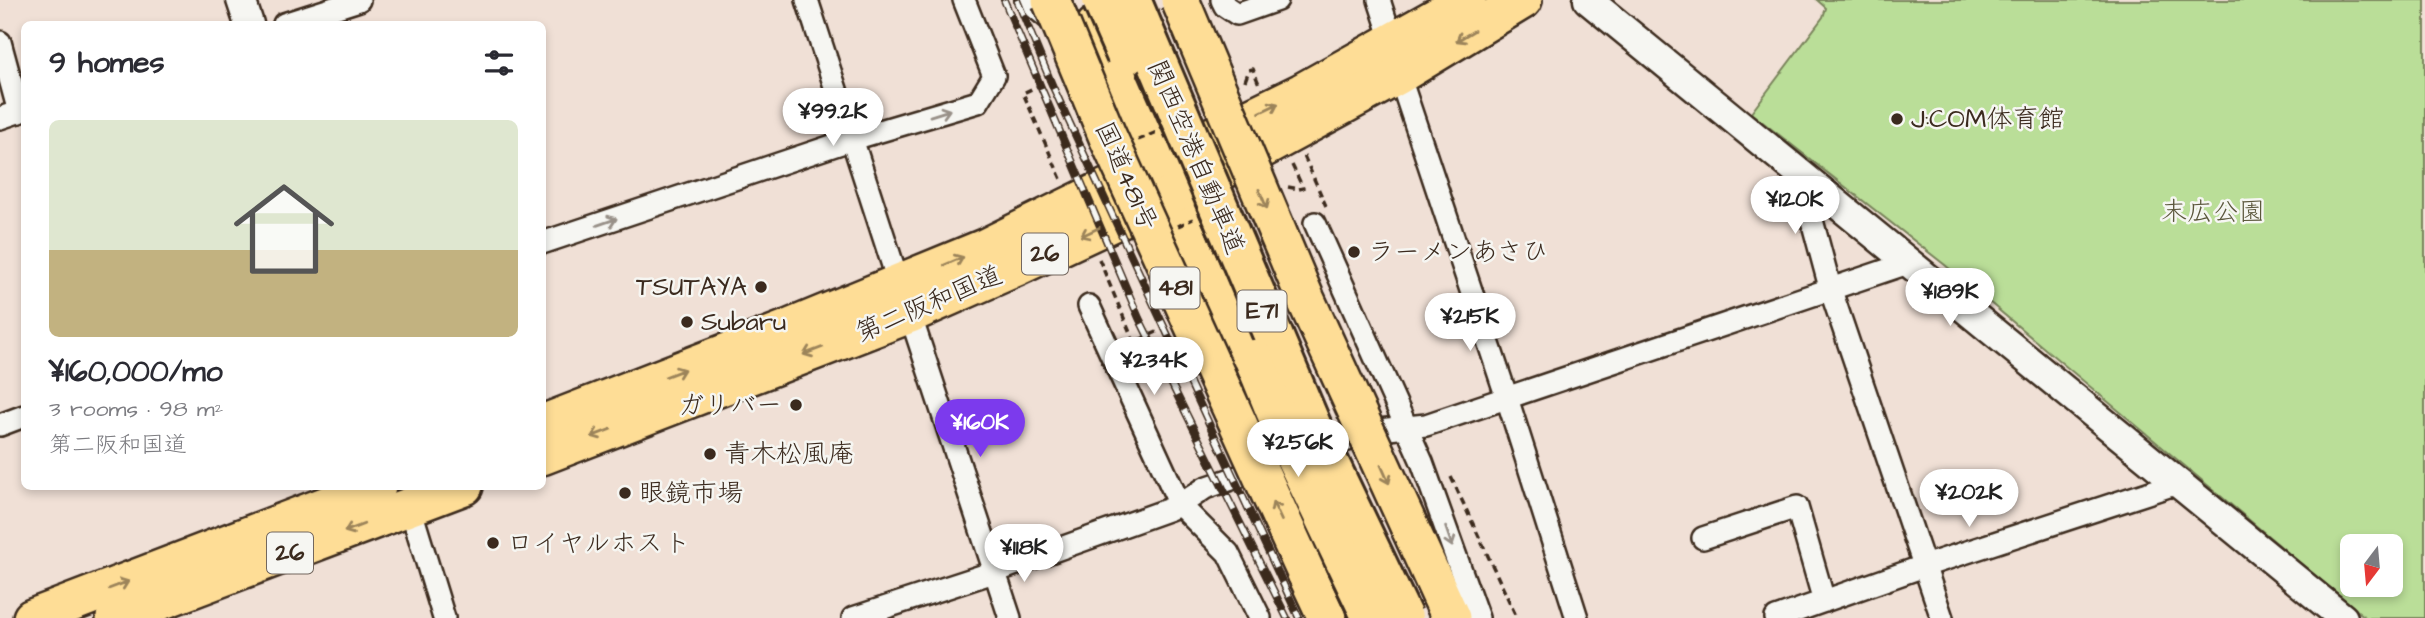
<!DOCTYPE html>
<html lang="en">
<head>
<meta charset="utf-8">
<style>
  body { margin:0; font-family:"Architects Daughter","Klee One",sans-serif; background:#f7f7f7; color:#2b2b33; height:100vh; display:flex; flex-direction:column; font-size:26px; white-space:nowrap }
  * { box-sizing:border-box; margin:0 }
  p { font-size:23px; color:#7c7c81 }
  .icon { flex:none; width:38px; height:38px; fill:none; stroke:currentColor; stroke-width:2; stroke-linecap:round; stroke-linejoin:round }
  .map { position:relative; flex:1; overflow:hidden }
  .panel { position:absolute; left:21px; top:21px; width:525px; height:469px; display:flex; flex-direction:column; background:#fff; border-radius:10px; box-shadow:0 4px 10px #0003 }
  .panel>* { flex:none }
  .needle { width:46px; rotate:196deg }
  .buttons { position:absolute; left:2340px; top:534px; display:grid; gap:14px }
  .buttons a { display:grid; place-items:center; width:63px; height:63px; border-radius:10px; background:#fff; box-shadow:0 4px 10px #0003; font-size:35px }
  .price { position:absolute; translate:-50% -60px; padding:0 16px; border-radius:24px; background:#fff; color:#222; font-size:23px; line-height:46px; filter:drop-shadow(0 2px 4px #0008) }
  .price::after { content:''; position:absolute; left:50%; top:42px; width:21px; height:16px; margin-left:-10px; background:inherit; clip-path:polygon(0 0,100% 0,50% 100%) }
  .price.on { background:#7c3aed; color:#fff }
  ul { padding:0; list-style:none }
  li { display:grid; align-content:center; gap:14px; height:371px; padding:0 28px }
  li span { display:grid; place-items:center; height:217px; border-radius:10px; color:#555 }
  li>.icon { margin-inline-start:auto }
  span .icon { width:126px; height:126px; fill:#fffc; stroke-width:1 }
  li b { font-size:30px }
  h2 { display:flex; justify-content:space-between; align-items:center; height:84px; padding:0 28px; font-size:30px }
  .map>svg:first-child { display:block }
  .green { fill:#bade98; stroke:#7a845b; stroke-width:2; fill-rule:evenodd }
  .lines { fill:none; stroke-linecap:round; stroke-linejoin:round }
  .minor-casing { stroke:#3b2a1e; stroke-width:26 }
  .tertiary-casing { stroke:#3b2a1e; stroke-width:33 }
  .trunk-casing { stroke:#3b2a1e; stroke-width:42 }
  .path { stroke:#3b2a1e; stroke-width:3.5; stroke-dasharray:7 5; stroke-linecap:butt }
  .minor { stroke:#f6f6f2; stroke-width:21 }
  .tertiary { stroke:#f6f6f2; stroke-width:28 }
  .trunk { stroke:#fedd96; stroke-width:37 }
  .rail-casing { stroke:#3b2a1e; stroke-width:8 }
  .rail { stroke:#f6f6f2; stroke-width:5; stroke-dasharray:16; stroke-linecap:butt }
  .trunk-bridge-casing { stroke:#3b2a1e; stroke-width:42; stroke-linecap:butt }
  .motorway-bridge-casing { stroke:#3b2a1e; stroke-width:44; stroke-linecap:butt }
  .path-bridge { stroke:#3b2a1e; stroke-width:3.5; stroke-dasharray:7 5; stroke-linecap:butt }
  .trunk-bridge { stroke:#fedd96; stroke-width:37 }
  .motorway-bridge { stroke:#fedd96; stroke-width:38 }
  .oneway { stroke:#9c845a }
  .oneway2 { stroke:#989088 }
  .poi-dot { fill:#3b2a1e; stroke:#f6f6f2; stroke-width:2.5 }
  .labels { text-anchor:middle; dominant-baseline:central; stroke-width:5; stroke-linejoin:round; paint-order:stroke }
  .shield { fill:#f6f6f2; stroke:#73675e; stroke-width:2 }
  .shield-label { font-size:24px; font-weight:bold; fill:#3b2a1e }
  .poi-label { font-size:26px; fill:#3b2a1e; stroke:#f6f6f2; text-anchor:start }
  .street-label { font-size:26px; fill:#3b2a1e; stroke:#f6f6f2 }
  .park-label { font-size:26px; fill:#5b573c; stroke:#f6f6f2 }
</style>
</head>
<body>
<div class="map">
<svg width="2425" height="618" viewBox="0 0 2425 618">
  <rect width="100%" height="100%" fill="#f0e0d6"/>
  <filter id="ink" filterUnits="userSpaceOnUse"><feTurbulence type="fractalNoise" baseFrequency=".0143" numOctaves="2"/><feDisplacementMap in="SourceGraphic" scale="14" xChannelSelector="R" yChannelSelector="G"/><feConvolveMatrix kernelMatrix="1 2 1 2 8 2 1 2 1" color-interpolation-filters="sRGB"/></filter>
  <g filter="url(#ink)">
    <path class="green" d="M1817 0H2425V618H2366L1945 265 1751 113 1823 17 1826 8ZM2352 546H2390V584H2352Z"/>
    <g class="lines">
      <defs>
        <g id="minor">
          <path d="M807 0 899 284"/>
          <path d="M1026 0 1054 23"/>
          <path d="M1222 0 1225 6 1237 14 1277 0"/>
          <path d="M1379 0 1393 43"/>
          <path d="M284 24 359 0"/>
          <path d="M0 42 19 112"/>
          <path d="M1399 75 1507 398 1577 618"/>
          <path d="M0 118 24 110"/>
          <path d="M1821 192 1809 209 1831 291 1942 618"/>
          <path d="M1315 223 1422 462 1478 618"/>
          <path d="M542 243 853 139 978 102 994 76 964 0"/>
          <path d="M1089 306 1180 505 1228 553 1260 618"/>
          <path d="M910 314 1010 618"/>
          <path d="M0 425 24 416"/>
          <path d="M1314 451 1379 430 1426 425 1908 263"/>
          <path d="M410 507 444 618"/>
          <path d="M1703 538 1797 507 1824 601"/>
          <path d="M853 618 994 572 1170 509 1180 505 1205 488 1267 467"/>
          <path d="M1776 618 1924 566 2178 483"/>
        </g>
        <g id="tertiary">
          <path d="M241 0 249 24"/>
          <path d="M1588 0 2343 618"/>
        </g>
        <g id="trunk">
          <path d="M1095 26 1257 396"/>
          <path d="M542 424 787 329 984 248 1302 92 1467 0"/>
          <path d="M542 456 910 314 1019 266 1218 173 1399 75 1523 0"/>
          <path d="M1409 526 1451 618"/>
          <path d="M1306 573 1327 618"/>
          <path d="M32 618 377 486"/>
          <path d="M115 618 464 486"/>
        </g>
      </defs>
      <use href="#minor" class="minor-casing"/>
      <use href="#tertiary" class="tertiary-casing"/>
      <use href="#trunk" class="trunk-casing"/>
      <g class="path">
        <path d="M1249 70 1253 69 1259 84"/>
        <path d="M1053 79 1023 93 1061 179 1059 180"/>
        <path d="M1304 156 1326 206"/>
        <path d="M1292 165 1303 188 1299 189"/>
        <path d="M1099 259 1134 342 1166 328"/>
        <path d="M1451 477 1517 618"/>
      </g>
      <use href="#minor" class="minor"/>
      <use href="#tertiary" class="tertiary"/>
      <use href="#trunk" class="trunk"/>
      <defs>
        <g id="rail">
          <path d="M1004 0 1139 318 1287 618"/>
          <path d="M1017 0 1053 87 1299 618"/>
        </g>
      </defs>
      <use href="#rail" class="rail-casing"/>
      <use href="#rail" class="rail"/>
      <defs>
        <g id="trunk-bridge">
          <path d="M1051 0 1107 135 1306 573"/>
          <path d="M1180 0 1306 300 1409 526"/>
        </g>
        <g id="motorway-bridge">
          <path d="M1102 0 1126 55"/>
          <path d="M1131 0 1312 427 1403 618"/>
          <path d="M1254 359 1288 442 1372 618"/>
        </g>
      </defs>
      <use href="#trunk-bridge" class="trunk-bridge-casing"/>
      <use href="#motorway-bridge" class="motorway-bridge-casing"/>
      <g class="path-bridge">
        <path d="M1245 81 1249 70"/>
        <path d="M1138 140 1157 132"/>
        <path d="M1288 187 1299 189"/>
        <path d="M1178 226 1193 219"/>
      </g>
      <use href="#trunk-bridge" class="trunk-bridge"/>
      <use href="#motorway-bridge" class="motorway-bridge"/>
    </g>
    <defs><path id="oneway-shaft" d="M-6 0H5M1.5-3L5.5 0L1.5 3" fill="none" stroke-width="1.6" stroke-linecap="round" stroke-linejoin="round" transform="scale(1.75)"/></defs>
    <g class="oneway">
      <use href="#oneway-shaft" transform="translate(1465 36) rotate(149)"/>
      <use href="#oneway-shaft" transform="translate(1269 108) rotate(-26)"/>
      <use href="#oneway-shaft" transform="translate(1263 199) rotate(67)"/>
      <use href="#oneway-shaft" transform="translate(1090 232) rotate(155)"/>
      <use href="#oneway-shaft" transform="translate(954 261) rotate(-23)"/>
      <use href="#oneway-shaft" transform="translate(813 351) rotate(159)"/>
      <use href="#oneway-shaft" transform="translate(675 373) rotate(-21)"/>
      <use href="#oneway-shaft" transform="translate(601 433) rotate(159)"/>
      <use href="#oneway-shaft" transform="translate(1385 474) rotate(66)"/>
      <use href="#oneway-shaft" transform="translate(1277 511) rotate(-115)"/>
      <use href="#oneway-shaft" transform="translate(354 528) rotate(159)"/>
      <use href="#oneway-shaft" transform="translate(119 585) rotate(-21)"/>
    </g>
    <g class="oneway2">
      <use href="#oneway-shaft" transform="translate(940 113) rotate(-17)"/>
      <use href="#oneway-shaft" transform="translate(607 222) rotate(-19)"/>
      <use href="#oneway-shaft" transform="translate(1449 537) rotate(71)"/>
    </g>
  </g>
  <g class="poi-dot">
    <circle cx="1897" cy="119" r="7"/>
    <circle cx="1354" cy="252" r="7"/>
    <circle cx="761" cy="287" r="7"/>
    <circle cx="687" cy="322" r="7"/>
    <circle cx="796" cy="405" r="7"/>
    <circle cx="710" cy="454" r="7"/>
    <circle cx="625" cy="493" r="7"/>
    <circle cx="493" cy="543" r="7"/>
  </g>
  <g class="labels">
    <g class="shield">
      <rect x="1022" y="233.5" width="46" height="41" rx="5"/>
      <rect x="1150.5" y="267.5" width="49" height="41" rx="5"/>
      <rect x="1237.5" y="290.5" width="49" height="41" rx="5"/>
      <rect x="267" y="532.5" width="46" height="41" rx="5"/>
    </g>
    <g class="shield-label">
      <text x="1045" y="254">26</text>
      <text x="1175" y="288">481</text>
      <text x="1262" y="311">E71</text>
      <text x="290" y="553">26</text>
    </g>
    <g class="poi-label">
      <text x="1911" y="119">J:COM体育館</text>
      <text x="1368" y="252">ラーメンあさひ</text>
      <text x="747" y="287" text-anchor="end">TSUTAYA</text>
      <text x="701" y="322">Subaru</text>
      <text x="782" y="405" text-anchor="end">ガリバー</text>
      <text x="724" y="454">青木松風庵</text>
      <text x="639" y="493">眼鏡市場</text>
      <text x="507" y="543">ロイヤルホスト</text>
    </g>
    <g class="street-label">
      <text transform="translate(1196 157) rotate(67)">関西空港自動車道</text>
      <text transform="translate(1126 176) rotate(66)">国道481号</text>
      <text transform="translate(929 304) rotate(-23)">第二阪和国道</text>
    </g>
    <g class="park-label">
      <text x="2213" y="212">末広公園</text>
    </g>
  </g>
</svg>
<div class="buttons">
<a><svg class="needle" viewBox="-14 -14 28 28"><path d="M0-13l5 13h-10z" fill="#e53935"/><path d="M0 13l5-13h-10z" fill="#7c7c81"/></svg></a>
</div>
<b class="price" style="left:833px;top:148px">¥99.2K</b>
<b class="price" style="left:1795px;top:236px">¥120K</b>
<b class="price" style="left:1950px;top:328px">¥189K</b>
<b class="price" style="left:1470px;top:353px">¥215K</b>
<b class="price" style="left:1154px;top:397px">¥234K</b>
<b class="price on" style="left:980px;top:459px">¥160K</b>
<b class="price" style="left:1298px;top:479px">¥256K</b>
<b class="price" style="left:1969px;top:529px">¥202K</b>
<b class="price" style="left:1024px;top:584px">¥118K</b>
<section class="panel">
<h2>9 homes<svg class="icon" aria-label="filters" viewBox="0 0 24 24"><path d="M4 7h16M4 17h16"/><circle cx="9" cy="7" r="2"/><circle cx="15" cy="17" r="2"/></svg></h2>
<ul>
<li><span style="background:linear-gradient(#dfe7d0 60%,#c2b280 0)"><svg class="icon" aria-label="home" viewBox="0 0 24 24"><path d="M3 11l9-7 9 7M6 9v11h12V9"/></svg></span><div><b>¥160,000/mo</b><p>3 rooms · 98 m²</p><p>第二阪和国道</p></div></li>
</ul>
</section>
</div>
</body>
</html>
